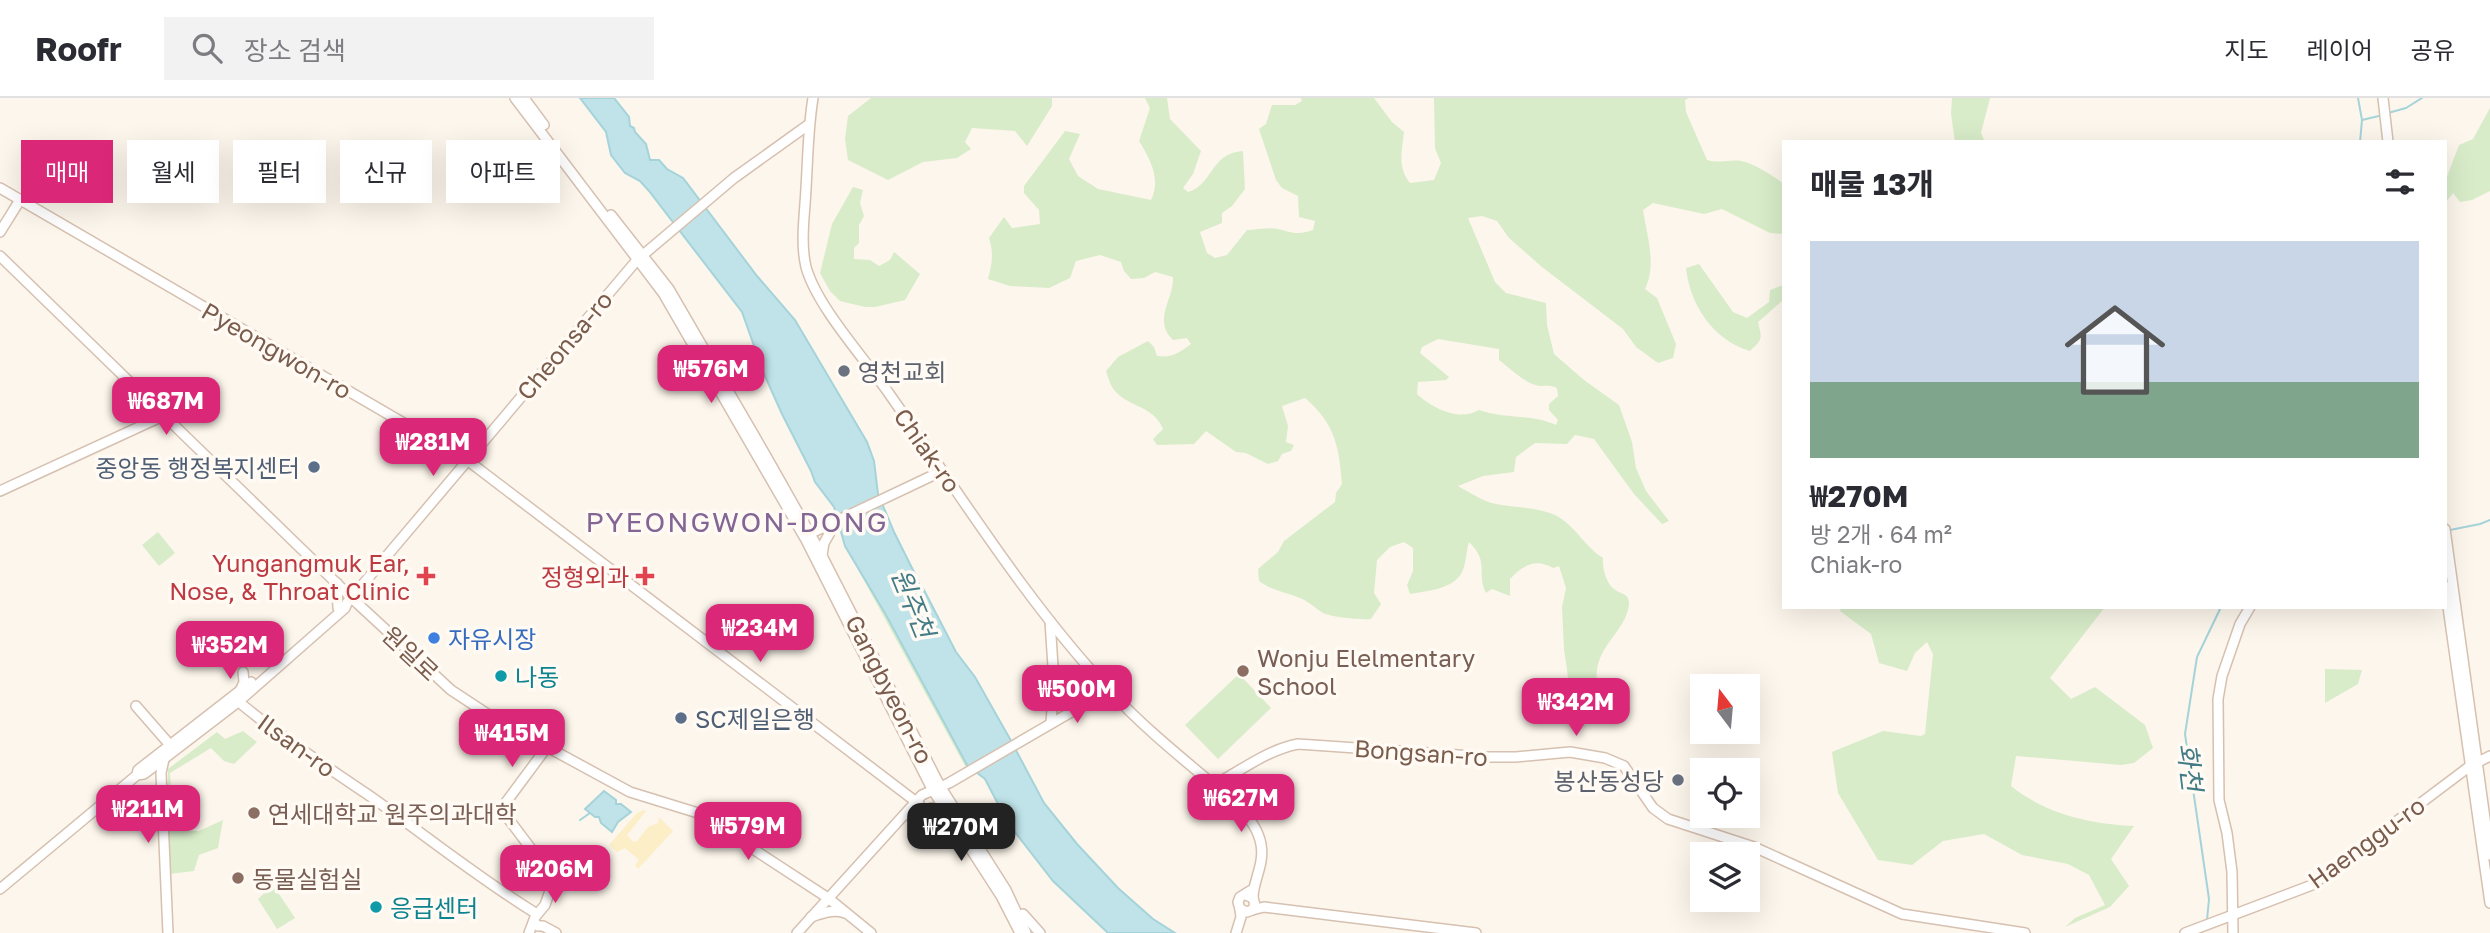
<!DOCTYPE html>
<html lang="ko">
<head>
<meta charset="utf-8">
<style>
  body { margin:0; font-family:"Golos Text","Noto Sans KR",sans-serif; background:#f2f2f3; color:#2b2b33; height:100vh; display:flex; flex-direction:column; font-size:26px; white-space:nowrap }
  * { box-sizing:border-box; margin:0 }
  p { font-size:23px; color:#7c7c81 }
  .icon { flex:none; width:38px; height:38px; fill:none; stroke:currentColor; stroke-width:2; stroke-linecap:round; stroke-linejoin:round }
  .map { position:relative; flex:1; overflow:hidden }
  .details { position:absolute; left:1782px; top:42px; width:665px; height:469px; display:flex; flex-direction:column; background:#fff; border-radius:0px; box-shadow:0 7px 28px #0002 }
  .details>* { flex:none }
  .banner { position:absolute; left:21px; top:42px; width:665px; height:63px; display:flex; gap:14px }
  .needle { width:46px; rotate:344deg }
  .fabs { position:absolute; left:1690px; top:576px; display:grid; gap:14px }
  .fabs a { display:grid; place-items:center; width:70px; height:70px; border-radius:0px; background:#fff; box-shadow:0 7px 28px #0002; font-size:35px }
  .price { position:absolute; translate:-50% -60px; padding:0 16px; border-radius:14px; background:#db2777; color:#fff; font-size:23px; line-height:46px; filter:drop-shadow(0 2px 4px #0008) }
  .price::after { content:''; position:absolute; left:50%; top:42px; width:21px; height:16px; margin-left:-10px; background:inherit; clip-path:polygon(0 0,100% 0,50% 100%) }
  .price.active { background:#222; color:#fff }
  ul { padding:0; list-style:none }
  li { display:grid; align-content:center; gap:14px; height:371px; padding:0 28px }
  li span { display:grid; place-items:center; height:217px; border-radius:0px; color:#555 }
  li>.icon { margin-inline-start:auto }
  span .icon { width:126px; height:126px; fill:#fffc; stroke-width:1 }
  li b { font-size:30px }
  h2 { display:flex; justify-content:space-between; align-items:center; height:84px; padding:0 28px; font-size:30px }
  .chip { padding:0 24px; border-radius:0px; background:#fff; box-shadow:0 7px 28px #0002; font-size:24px; line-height:63px }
  .chip.active { background:#db2777; color:#fff }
  header { display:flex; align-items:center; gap:42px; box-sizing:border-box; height:98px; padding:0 35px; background:#fff; border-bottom:2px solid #e1e1e2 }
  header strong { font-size:33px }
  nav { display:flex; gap:38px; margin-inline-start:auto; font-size:24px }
  .search { width:490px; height:63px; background:#f2f2f3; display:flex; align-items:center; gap:18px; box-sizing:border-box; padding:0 24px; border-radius:0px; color:#7c7c81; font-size:26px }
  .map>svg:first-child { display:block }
  .green { fill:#d8ecc9; fill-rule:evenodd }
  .sand { fill:#fcefc7 }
  .water { fill:#bfe3e8; stroke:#a5d3da; stroke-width:2 }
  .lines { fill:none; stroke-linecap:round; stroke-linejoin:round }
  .stream { stroke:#a5d3da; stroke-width:2 }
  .secondary-casing { stroke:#d6c0b0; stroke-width:12 }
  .secondary { stroke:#fff; stroke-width:9 }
  .worship-dot { fill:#6b7280; stroke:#fffaf3; stroke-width:2.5 }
  .service-dot { fill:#5c6f8a; stroke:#fffaf3; stroke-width:2.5 }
  .health-dot { fill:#e0444e; stroke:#fffaf3; stroke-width:2.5 }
  .shop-dot { fill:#3f7fe0; stroke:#fffaf3; stroke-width:2.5 }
  .education-dot { fill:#8d6e63; stroke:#fffaf3; stroke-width:2.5 }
  .culture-dot { fill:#0f9aa8; stroke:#fffaf3; stroke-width:2.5 }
  .labels { text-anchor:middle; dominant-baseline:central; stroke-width:7; stroke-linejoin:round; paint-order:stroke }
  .street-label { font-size:24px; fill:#7a5c4d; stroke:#fffaf3 }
  .worship-label { font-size:24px; fill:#5b616d; stroke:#fffaf3; text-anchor:start }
  .service-label { font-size:24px; fill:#4e5e75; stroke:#fffaf3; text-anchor:end }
  .health-label { font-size:24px; fill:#be3a42; stroke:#fffaf3; text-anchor:end }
  .shop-label { font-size:24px; fill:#366cbe; stroke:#fffaf3; text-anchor:start }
  .education-label { font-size:24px; fill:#785e54; stroke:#fffaf3; text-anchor:start }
  .culture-label { font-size:24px; fill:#0d838f; stroke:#fffaf3; text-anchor:start }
  .water-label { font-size:26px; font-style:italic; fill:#437c86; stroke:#fffaf3 }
  .quarter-label { font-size:28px; letter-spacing:2px; fill:#846695; stroke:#fffaf3 }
</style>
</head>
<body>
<header>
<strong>Roofr</strong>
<div class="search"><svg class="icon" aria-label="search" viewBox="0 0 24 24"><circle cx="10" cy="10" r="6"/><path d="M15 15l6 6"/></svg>장소 검색</div>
<nav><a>지도</a><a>레이어</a><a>공유</a></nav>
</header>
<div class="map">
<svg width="2490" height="835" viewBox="0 0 2490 835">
  <rect width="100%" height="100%" fill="#fdf6ec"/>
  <g class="green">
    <path d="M871 0H1052V8L1027 48 1015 33 972 30 965 44 971 51 957 60 923 64 888 82 848 62 845 41 848 18Z"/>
    <path d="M1145 0H1167L1170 21 1201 53 1193 76 1183 90 1188 94C1213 87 1210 55 1243 53L1245 91 1232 108 1222 115V125L1200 134 1207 155 1215 160 1227 157 1247 132C1256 132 1269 129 1278 131 1292 135 1299 137 1313 132L1315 123 1299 119 1298 98 1282 90 1276 82 1259 31 1266 26 1272 7H1295L1302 3 1301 0H1374L1392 24 1404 34C1402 53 1397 69 1410 85L1434 82 1441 65 1435 50 1434 0H1689L1685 2 1686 14 1707 62C1720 66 1730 61 1741 63 1756 66 1771 77 1783 85V136L1770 135 1722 111 1704 116 1653 105 1643 112C1647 138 1657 167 1645 191L1657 200 1676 246 1673 260 1658 265 1636 249 1623 231 1542 169 1509 140 1497 123 1482 118 1468 120 1495 184 1506 195 1546 205 1547 227 1554 256 1584 282 1619 307 1632 344 1636 370 1646 393 1669 423 1662 426 1634 396 1594 341 1575 337 1567 346 1535 345 1516 359 1514 374 1483 378 1458 388C1469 394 1484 404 1496 406 1516 410 1537 409 1555 417 1575 427 1585 449 1603 460 1602 469 1606 485 1614 491 1620 496 1629 495 1629 505 1628 527 1606 542 1599 563 1593 579 1600 600 1597 617L1569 624 1571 600 1564 551 1562 509 1566 490 1559 468 1553 470C1536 460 1523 467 1510 481V498L1492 491 1486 495C1476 476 1490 464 1469 444 1466 453 1466 468 1461 476 1451 492 1425 493 1410 496L1407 487 1413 473V450L1404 444 1390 449 1377 462 1374 495 1381 506 1371 521C1361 522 1331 519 1323 515 1315 510 1308 503 1300 500 1285 494 1272 493 1259 483L1258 471 1278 454 1284 443 1335 404 1336 395 1342 386C1339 348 1335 326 1305 300L1282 308 1288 328 1286 344 1294 347 1291 353 1282 356 1278 363 1268 366 1246 355 1236 354 1206 333 1194 346 1157 347 1153 341 1163 331C1153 306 1126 310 1112 289 1109 284 1108 278 1106 273L1118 259 1148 243 1154 249 1157 258C1172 260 1179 255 1191 246L1187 240 1173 242C1152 221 1174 202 1173 179L1155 174 1144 180 1131 181 1124 173 1121 164 1100 157 1076 163 1070 180 1049 190 1010 188 988 181C992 166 994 155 989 140L1004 119 1012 130 1040 126 1039 112 1024 95V88L1065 33 1080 36 1069 61 1078 78 1098 91 1151 102C1161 82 1151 62 1139 43L1150 10ZM1438 241 1499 251V262C1510 270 1526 287 1540 288 1547 288 1550 287 1557 290L1558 298 1549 306V312L1558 322 1556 327C1532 316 1504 321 1479 312 1459 324 1432 310 1417 296L1418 284 1446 282 1449 279 1420 255 1422 249Z"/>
    <path d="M1952 0H1990L1981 35 1985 44H1955L1951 16Z"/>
    <path d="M2490 10V93L2472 102 2460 104 2453 95 2445 105V84L2459 47 2473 41Z"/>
    <path d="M853 89 863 92 860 105 864 118 859 127V145L854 150V161L870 162 879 168 890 162 894 154 920 176 905 202 875 209H865L840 203 830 193 820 175 832 126Z"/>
    <path d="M1699 166 1733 214 1747 220 1769 204 1770 192 1783 187V202L1758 224C1762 241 1763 241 1750 253 1713 242 1690 207 1686 170Z"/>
    <path d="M158 434 175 455 159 468 142 447Z"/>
    <path d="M841 440 886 517 967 667 965 668Z"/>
    <path d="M1841 509H2105L2050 580 2071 601 2095 589 2145 627 2153 650 2134 665 2121 667 2016 658 2011 688C2046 716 2090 726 2134 728L2111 761 2129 788 2110 809 2065 829 2075 820 2105 807 2089 777 2068 766 2022 757 1984 736 1943 743 1912 767 1878 762 1838 695 1832 654 1883 633 1921 638 1925 636 1933 556 1927 544 1915 555 1907 573 1879 565 1871 536 1840 513Z"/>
    <path d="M2325 571 2362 572 2358 586 2325 605Z"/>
    <path d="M1239 576 1271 610 1218 661 1185 627Z"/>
    <path d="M243 633 257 644 234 666 224 663 211 650 170 675 172 712 179 714 184 733H199L223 722 218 750 199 757 194 773 169 776 168 671 217 634 225 641Z"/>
    <path d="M273 787 295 820 277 831 258 801Z"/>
  </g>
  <path class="sand" d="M644 712 646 713 627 737 633 744 637 743 648 729 658 725 659 719 673 733 638 771 635 767 639 762 625 750 617 754 609 747 637 715Z"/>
  <g class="water">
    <path d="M580 0H614L629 19 630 28 634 30 635 34 646 46 650 62H659L667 71 683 80 757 178 795 222 867 344 874 363 878 396 894 434 917 480V483L924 492 956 554 975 579 1010 641 1044 705 1077 746 1118 790 1153 821 1175 835H1108L1053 783 1008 725 985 681 967 667 886 517 845 448 834 409 815 384 811 373 782 316 764 276 742 214 649 93 640 83 625 75 611 57 606 34Z"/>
    <path d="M604 693 616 702V706H621L631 714 618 724 612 734 601 725 599 719H595L585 711Z"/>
  </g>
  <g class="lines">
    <g class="stream">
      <path d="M2358 0 2362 22 2360 44"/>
      <path d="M2388 15 2406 10 2422 0"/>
      <path d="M2362 22 2383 17"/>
      <path d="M2450 432 2480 426 2490 422"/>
      <path d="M580 722 590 715"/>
      <path d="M2207 822 2209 801 2185 636 2197 559 2221 509"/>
    </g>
    <defs>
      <g id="secondary">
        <path d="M515 0 663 195 806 442 932 691 1001 798 1020 835"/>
        <path d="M524 0 544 27"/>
        <path d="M813 0C808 30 808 59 806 90 805 115 800 144 806 169 817 209 866 262 890 297 960 396 1025 502 1108 591 1140 626 1178 657 1214 687 1242 672 1267 652 1298 646L1487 659H1516L1570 654 1605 660 1624 668 1653 710 1668 721 1754 749 1902 816 2025 835"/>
        <path d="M2383 0 2388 44"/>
        <path d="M0 90 467 362 919 706"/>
        <path d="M611 117 669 191 766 358 818 450 940 688 1006 792 1026 835"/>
        <path d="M0 134 20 102"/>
        <path d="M0 158 358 506 451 592 492 619 630 694 698 715 828 800 871 835"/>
        <path d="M0 393 165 317"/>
        <path d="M2445 431 2490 757"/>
        <path d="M805 438 942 373"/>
        <path d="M822 457 824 445 832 431"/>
        <path d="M337 485 338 510"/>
        <path d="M2445 488 2490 805"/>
        <path d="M1050 523 1054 584 1051 625"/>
        <path d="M240 593 244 584 243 574"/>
        <path d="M233 599C275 635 321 665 367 696 424 736 478 780 537 816"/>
        <path d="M136 608 170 647 164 661 161 675 168 835"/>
        <path d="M137 677 138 672 251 584"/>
        <path d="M1214 687C1237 706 1267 730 1261 763 1259 776 1253 787 1253 800"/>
        <path d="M910 718 932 710 945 714"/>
        <path d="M0 791 137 677 144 676 238 604 345 510 347 505 637 162 734 80 808 27"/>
        <path d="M1246 797 1253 800 1255 807 1252 812 1247 814 1240 811 1238 804 1240 799 1253 791"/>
        <path d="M1252 812 1264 809 1476 835"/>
        <path d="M1023 816 1040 835"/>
        <path d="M811 819C823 815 833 811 845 815"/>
        <path d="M534 824 538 828H543L556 835"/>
        <path d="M529 835 535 819 545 807 552 787 538 760 501 711 547 649"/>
        <path d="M797 835 922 697 949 685 1109 592"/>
        <path d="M1236 835 1241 819 1240 811"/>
        <path d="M2185 835 2312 787 2470 668 2490 658"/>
        <path d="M2233 835 2232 774 2227 735 2219 702 2218 601 2222 578 2240 526 2250 509"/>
      </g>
    </defs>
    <use href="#secondary" class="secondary-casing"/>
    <use href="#secondary" class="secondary"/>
  </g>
  <g class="worship-dot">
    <circle cx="844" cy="273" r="7"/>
    <circle cx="1678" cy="682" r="7"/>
  </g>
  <g class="service-dot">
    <circle cx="314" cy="369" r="7"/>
    <circle cx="681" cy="620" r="7"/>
  </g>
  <g class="health-dot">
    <path d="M422.5 467.5h7v7h7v7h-7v7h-7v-7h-7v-7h7z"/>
    <path d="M641.5 467.5h7v7h7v7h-7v7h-7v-7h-7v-7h7z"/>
  </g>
  <circle class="shop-dot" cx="434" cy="540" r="7"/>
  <g class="education-dot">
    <circle cx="1243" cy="573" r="7"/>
    <circle cx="254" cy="715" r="7"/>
    <circle cx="238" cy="780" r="7"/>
  </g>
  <g class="culture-dot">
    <circle cx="501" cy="578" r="7"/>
    <circle cx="376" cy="809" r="7"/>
  </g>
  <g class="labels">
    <g class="street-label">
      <text transform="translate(564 247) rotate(-50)">Cheonsa-ro</text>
      <text transform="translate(277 252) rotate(30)">Pyeongwon-ro</text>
      <text transform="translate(928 352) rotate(55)">Chiak-ro</text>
      <text transform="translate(411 555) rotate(43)">원일로</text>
      <text transform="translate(890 591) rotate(63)">Gangbyeon-ro</text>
      <text transform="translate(297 647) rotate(36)">Ilsan-ro</text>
      <text transform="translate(1421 654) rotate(4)">Bongsan-ro</text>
      <text transform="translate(2366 744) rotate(-36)">Haenggu-ro</text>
    </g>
    <g class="worship-label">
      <text x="858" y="273">영천교회</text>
      <text x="1664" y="682" text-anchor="end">봉산동성당</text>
    </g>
    <g class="service-label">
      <text x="300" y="369">중앙동 행정복지센터</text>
      <text x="695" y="620" text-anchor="start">SC제일은행</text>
    </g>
    <g class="health-label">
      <text x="410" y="464">Yungangmuk Ear,<tspan x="410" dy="28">Nose, &amp; Throat Clinic</tspan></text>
      <text x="629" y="478">정형외과</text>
    </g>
    <g class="shop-label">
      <text x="448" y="540">자유시장</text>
    </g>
    <g class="education-label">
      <text x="1257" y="559">Wonju Elelmentary<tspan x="1257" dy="28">School</tspan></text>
      <text x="268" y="715">연세대학교 원주의과대학</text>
      <text x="252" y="780">동물실험실</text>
    </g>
    <g class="culture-label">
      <text x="515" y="578">나동</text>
      <text x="390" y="809">응급센터</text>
    </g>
    <g class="water-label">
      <text transform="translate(913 505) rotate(68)">원주천</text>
      <text transform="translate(2190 669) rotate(83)">화천</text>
    </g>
    <g class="quarter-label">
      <text x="737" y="423">PYEONGWON-DONG</text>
    </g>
  </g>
</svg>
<div class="fabs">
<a><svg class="needle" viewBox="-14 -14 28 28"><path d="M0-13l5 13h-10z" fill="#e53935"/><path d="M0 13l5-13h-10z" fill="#7c7c81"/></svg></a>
<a><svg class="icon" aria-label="locate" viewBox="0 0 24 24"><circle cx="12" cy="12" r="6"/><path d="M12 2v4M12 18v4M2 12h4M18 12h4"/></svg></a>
<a><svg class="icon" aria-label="layers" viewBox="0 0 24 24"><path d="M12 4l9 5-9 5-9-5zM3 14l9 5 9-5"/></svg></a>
</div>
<b class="price" style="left:711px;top:307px">₩576M</b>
<b class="price" style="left:166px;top:339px">₩687M</b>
<b class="price" style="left:433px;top:380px">₩281M</b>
<b class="price" style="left:760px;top:566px">₩234M</b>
<b class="price" style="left:230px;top:583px">₩352M</b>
<b class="price" style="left:1077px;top:627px">₩500M</b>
<b class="price" style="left:1576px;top:640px">₩342M</b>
<b class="price" style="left:512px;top:671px">₩415M</b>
<b class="price" style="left:1241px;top:736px">₩627M</b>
<b class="price" style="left:148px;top:747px">₩211M</b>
<b class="price" style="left:748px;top:764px">₩579M</b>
<b class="price active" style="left:961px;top:765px">₩270M</b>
<b class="price" style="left:555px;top:807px">₩206M</b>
<div class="banner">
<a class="chip active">매매</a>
<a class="chip">월세</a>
<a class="chip">필터</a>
<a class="chip">신규</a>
<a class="chip">아파트</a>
</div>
<section class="details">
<h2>매물 13개<svg class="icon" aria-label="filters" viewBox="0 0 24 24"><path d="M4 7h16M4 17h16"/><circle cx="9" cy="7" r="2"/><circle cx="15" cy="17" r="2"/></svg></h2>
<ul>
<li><span style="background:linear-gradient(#c9d6e8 65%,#7fa58c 0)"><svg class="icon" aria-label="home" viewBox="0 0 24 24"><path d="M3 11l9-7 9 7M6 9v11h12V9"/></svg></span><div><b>₩270M</b><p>방 2개 · 64 m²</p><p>Chiak-ro</p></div></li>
</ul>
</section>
</div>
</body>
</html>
